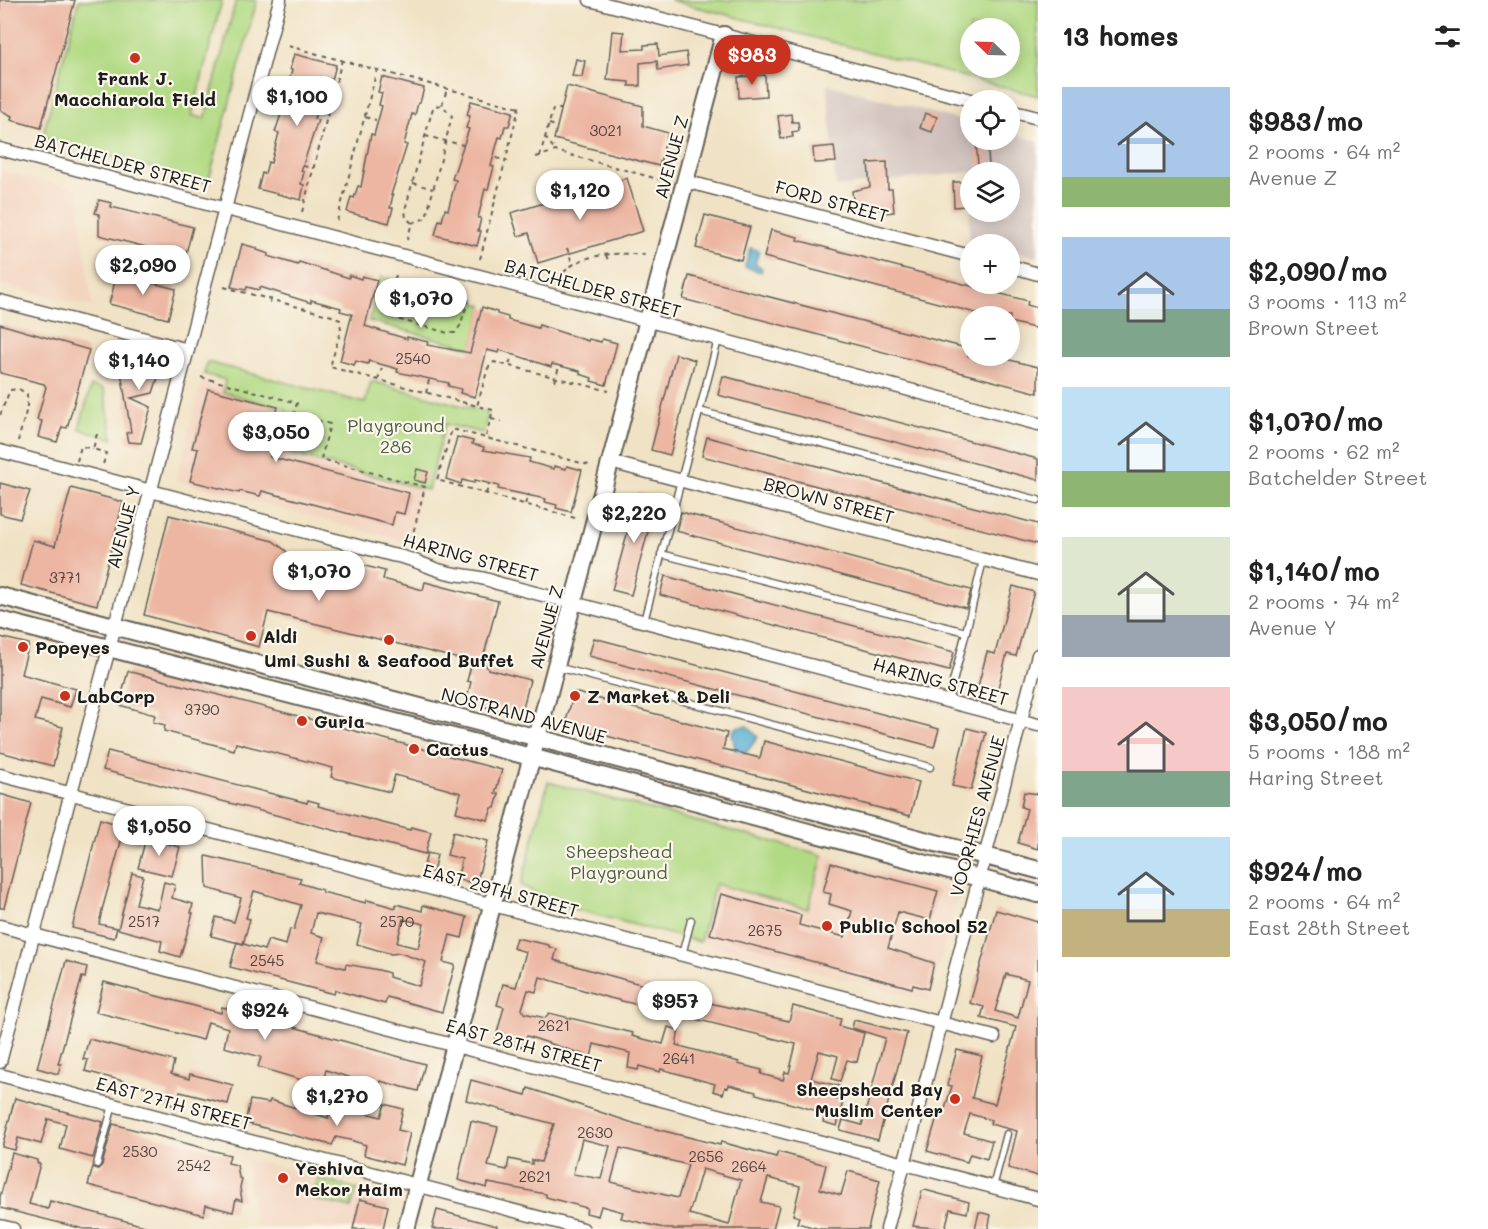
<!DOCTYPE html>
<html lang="en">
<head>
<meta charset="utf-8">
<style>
  body { margin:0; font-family:Mali,sans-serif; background:#f2f2f2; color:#222; height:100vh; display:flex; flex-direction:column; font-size:22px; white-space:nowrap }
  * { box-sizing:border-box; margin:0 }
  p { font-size:20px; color:#767676 }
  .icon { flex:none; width:33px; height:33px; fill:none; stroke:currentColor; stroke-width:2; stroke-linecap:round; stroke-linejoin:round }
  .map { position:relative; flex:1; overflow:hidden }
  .panel { display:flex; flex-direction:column; background:#fff; width:450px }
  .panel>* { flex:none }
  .needle { width:39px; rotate:293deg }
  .fabs { position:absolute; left:960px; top:18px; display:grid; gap:12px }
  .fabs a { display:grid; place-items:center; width:60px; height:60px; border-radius:50%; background:#fff; box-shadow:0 3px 15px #0003; font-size:30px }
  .price { position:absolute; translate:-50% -51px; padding:0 14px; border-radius:21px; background:#fff; color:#222; font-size:20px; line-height:39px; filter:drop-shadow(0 2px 3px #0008) }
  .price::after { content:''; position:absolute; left:50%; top:36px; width:18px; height:14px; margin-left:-9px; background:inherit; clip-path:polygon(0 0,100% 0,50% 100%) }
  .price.current { background:#c8321e; color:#fff }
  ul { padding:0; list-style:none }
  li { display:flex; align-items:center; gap:18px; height:150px; padding:0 24px }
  li span { display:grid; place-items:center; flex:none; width:168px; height:120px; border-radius:0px; color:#555 }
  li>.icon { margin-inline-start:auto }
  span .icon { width:72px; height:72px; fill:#fffc; stroke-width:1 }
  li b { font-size:26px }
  h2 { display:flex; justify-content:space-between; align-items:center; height:72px; padding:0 24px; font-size:26px }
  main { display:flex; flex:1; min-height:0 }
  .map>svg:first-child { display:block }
  .built { fill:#f3d4bf }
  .industrial { fill:#cfc0bb }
  .green { fill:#b2da84; stroke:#677b50; stroke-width:1.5; fill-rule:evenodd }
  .water { fill:#55afd2; stroke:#386677; stroke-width:1.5 }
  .building { fill:#ecb6a2; fill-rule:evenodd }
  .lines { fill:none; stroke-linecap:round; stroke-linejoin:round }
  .lane-casing { stroke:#666157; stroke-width:9 }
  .street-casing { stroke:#666157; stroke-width:15 }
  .secondary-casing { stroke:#666157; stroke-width:20 }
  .path { stroke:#666157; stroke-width:2; stroke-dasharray:4.5 4.5; stroke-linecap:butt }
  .lane { stroke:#fff; stroke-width:6 }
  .street { stroke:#fff; stroke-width:12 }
  .secondary { stroke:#fff; stroke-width:16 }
  .poi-dot { fill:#c8321e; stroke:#fbf7ec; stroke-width:2 }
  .labels { text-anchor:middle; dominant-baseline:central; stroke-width:4.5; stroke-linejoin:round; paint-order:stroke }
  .number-label { font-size:15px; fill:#50423e }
  .poi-label { font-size:18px; font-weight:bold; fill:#1c1c1c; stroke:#fbf7ec; text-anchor:start }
  .street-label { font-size:18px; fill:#1c1c1c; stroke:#fbf7ec }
  .park-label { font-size:18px; fill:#505e40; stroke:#fbf7ec }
</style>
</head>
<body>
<main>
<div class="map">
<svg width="1038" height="1229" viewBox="0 0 1038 1229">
  <rect width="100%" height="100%" fill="#fbf7ec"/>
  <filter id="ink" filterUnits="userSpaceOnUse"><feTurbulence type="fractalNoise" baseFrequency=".0167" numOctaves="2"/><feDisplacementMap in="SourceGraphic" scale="12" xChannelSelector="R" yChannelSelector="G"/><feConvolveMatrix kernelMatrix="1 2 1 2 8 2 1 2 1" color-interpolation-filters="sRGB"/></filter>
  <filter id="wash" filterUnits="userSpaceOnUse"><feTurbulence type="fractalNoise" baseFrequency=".008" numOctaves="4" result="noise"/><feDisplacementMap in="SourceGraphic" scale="24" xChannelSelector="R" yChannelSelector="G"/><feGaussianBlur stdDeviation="1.35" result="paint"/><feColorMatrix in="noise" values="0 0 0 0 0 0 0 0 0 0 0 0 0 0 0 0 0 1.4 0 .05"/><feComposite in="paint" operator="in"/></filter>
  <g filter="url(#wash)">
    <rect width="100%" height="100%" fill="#f0e2c4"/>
    <g class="built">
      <path d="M0 170 77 189 92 307 0 284Z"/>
      <path d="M202 380 224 386 223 392 287 409 276 450 422 488 408 542 176 481Z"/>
      <path d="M823 855 959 892 929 1001 700 942 715 884 808 909Z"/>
      <path d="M246 1158 392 1198 383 1229H255Z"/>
    </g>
    <path class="industrial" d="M827 84 970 123V140H1010V133L1038 141V257L1010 250V244H987L969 240 970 208V212H1010V172H971L836 187Z"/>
    <g class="green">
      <path d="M79 0H222L192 115 205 119 236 0H257L208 183 42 138Z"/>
      <path d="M670 0H1038V96ZM970 28H1010V68H970Z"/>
      <path d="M381 277 483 305 472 348 369 321Z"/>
      <path d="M207 362 365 403 371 381 488 413 483 433 445 424 428 490 276 450 287 409 223 392 225 380 204 374Z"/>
      <path d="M91 386 104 389 113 439 79 429Z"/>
      <path d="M548 782 823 855 808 909 715 884 700 942 555 904 521 885Z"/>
      <path d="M318 1179 357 1189 351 1208 313 1199Z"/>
    </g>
    <g class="water">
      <path d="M750 248 759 251 755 264 762 268 761 272 745 267Z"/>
      <path d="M747 726 758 737 746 753 735 750 732 732 737 727Z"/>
    </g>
    <g id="blocks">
      <g class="building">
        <path d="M0 0H75L41 128 11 120 12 116 0 110Z"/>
        <path d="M612 31 624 32 622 50 644 49V45L658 44 659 56 686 52 688 65 658 70 657 61 640 63V86H629V82L607 80Z"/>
        <path d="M294 54 336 65 332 80 328 79 325 91 322 90 314 119 318 120 301 171 304 172 301 184 304 185 301 200 258 189 262 173 265 174 268 162 271 163 279 133 275 132 292 82H289L292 70 290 69Z"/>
        <path d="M576 59 585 61 582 77 572 76Z"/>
        <path d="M765 75 766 96 739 98 738 77Z"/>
        <path d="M382 77 424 88 420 103H418L415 115 412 114 404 144 407 145 391 195H393L390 208H393L389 223 347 212 351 197 354 198 358 186 361 187 371 134 374 135 382 106 379 105 382 93 378 92Z"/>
        <path d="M567 86 643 106V126L668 133 659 166 554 139Z"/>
        <path d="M471 101 513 112 509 126H505L502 138 499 137 491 166 494 167 488 189H485L478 218H481L478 231H481L477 246 435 235 439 220 442 221 445 209 448 210 456 180 452 179 469 129 466 128 470 116 467 115Z"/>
        <path d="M925 113 937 117 932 132 920 128Z"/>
        <path d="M791 114 792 122H798L799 131 792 132 793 137 781 139 778 116Z"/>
        <path d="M976 140H987L989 165 978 166Z"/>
        <path d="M834 146 836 162 814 163 813 148Z"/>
        <path d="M887 162 888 189H892L894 212 884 213 883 209 864 210 861 207H854L852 191 870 187 868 163Z"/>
        <path d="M627 178 643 231 538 263 529 233 518 236 511 213Z"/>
        <path d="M953 182H965V206L954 207Z"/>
        <path d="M99 200 112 203 111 207 193 227 185 257 99 235V214L95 213Z"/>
        <path d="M705 215 750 227 741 260 696 248Z"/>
        <path d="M771 230 798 237 797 240 1028 301 1027 305 1038 308V329L1010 322V316H987L764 257Z"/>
        <path d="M242 244 257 248V250L269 254 268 256 298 265 299 262 349 278V275L361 279 362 276 377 280 365 326 407 339V337L428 342 427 345 470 353 482 307 497 312V314L508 317V320L538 328 539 325 588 341 589 339 601 342 602 339 617 343 606 385 591 381 592 378 580 374V371L552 364 551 367 500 350 499 353 487 350 475 397 460 393 461 389 448 386 449 383 397 372 398 369 369 361 368 364 356 361 354 365 340 361 352 314 340 311 341 308 311 300V303L260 287 259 290 247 287 246 290 231 287Z"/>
        <path d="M117 274 176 289 168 319 109 304Z"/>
        <path d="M689 276 970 349 968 356H994L1038 367V393L683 299Z"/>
        <path d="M0 324 89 350 67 428 62 427 57 442 38 437 42 421 37 420 46 387 44 384 0 373Z"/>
        <path d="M676 354 695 360 670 455 651 450Z"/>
        <path d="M141 356 163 362 153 393 131 398 151 407 141 443 128 442 126 433 131 432 119 360Z"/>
        <path d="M723 376 1038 459V480L718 395Z"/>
        <path d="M208 389 278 407 271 435 275 436 270 457 409 493 404 514 395 512 392 525 262 491 260 496 240 491 239 493 190 481 198 449 192 448Z"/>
        <path d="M457 437 473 441 472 444 484 447 483 450 530 458 529 462 554 469V466L566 469 567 466 582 470 571 512 556 508 557 505 545 502 546 499 498 489 499 486 475 480 474 483 462 480 461 484 446 479Z"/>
        <path d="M707 437 1038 524V544L702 456Z"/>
        <path d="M417 469 428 472 425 483 414 480Z"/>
        <path d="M0 483 30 491 20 519 0 514Z"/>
        <path d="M71 488 123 502 97 605 21 585 33 540 55 546Z"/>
        <path d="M638 493 657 498 631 595 612 590Z"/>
        <path d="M681 512 971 590 966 608 676 531Z"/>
        <path d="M169 515 273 541 286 551 290 569 312 575 318 554 385 571 383 579 423 590 425 582 498 601 483 659 488 669 530 680 521 716 466 702 471 682 467 681 472 662 268 612 259 647 144 615Z"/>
        <path d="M665 576 954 652 949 671 660 595Z"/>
        <path d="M1013 586 1034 592 1016 656 1007 654 996 695 977 690 987 652 995 654Z"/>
        <path d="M0 637 29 644 21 674 76 689 70 707 41 699 35 720 63 727 53 766 0 752Z"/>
        <path d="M594 638 939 729 934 747 589 656Z"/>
        <path d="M128 671 502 770 495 794H499L495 808H492L488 820 456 812 461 793 395 775 390 792 331 777 333 768 236 743 234 750 164 731 165 725 153 722 155 715 119 705Z"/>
        <path d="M574 692 727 733 723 749 760 758 764 741 919 782 910 816 565 725Z"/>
        <path d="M967 728 986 733 971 790 952 786Z"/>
        <path d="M108 751 307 803 308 800 319 803 318 806 410 830 411 827 431 832 425 854 103 770Z"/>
        <path d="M1024 792 1038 794V849L1018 843 1027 809 1021 807Z"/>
        <path d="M0 794 31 803 4 908H0Z"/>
        <path d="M100 819 142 831 139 843 122 838 102 910 99 924 117 928 114 938 72 928Z"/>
        <path d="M453 832 488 841 476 884 457 879 462 859 447 855Z"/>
        <path d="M146 838 180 847 172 876 138 868Z"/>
        <path d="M427 853 437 855 433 872 423 870Z"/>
        <path d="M206 856 301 878 299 883 322 890V892L366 903 367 900 396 908V904L422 911 423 905 467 917 462 938 450 935 443 962 455 965 442 1012 387 997 385 1004 335 990 334 994 230 967 237 942 264 950 268 940 286 945 290 929 294 930 301 905 254 891 246 918 250 919 243 944 211 936 216 917 234 922 241 898 207 888ZM316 913 362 924 357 944 391 954 400 953 426 962 419 986 392 978 389 977V973L379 970 346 964 345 968 317 961 324 937 311 933ZM403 919 424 924 418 948 397 943Z"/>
        <path d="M831 863 938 891 930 920 898 912 888 948 934 963 928 989 913 985 912 988 710 934 721 894 801 915 799 925 845 937 852 911 829 904 831 894 823 892Z"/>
        <path d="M132 873 143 876 136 904 158 909 164 882 175 885 172 898 193 904 191 913H193L180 957 160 951 162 941 118 929Z"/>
        <path d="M996 910 1038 922V1176L1008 1168 1017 1131 990 1124 991 1120 970 1114 964 1133 992 1141 987 1159 970 1154 967 1162 927 1151 939 1110 944 1112 952 1086 947 1085 957 1050 982 1056 972 1098 995 1104 1016 1027 981 1018 984 1007 970 1003ZM1006 974 1028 980 1018 1018 995 1011Z"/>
        <path d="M516 938 549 945V947L557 949 554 960 701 1001 789 1021 793 1006 841 1019 839 1026 864 1033 857 1062 847 1060 840 1081 832 1079 838 1056 819 1051 811 1079 839 1086 835 1099 843 1101 837 1126 823 1122 825 1113 756 1094V1092L729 1085 728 1088 725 1087 723 1094 713 1091 715 1084 661 1069 660 1072 639 1066 638 1070 628 1068 630 1053 594 1044 591 1057 527 1036 523 1047 495 1040 504 1007 497 1005 503 984 516 987 526 952 513 948ZM540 977 606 997 796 1044 789 1073 785 1072 783 1080 761 1074 762 1070 738 1064 739 1062 676 1045 679 1030 668 1027 663 1044 632 1036 633 1033 549 1013 545 1018 524 1013 522 1009 528 990 536 992Z"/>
        <path d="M66 961 87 967 85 978 82 977 73 1009 58 1064H61L58 1074 37 1068Z"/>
        <path d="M104 982 221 1013 222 1007 233 1010 232 1016 256 1023 258 1017 425 1064 418 1091 380 1081 379 1087 326 1070 322 1085 315 1084 258 1067 261 1057 224 1047 228 1028 208 1022 203 1040 96 1012Z"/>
        <path d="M854 1020 907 1033 878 1140 840 1130 843 1120 862 1125 885 1038 852 1028Z"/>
        <path d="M89 1039 174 1061 171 1074 189 1079 190 1074 233 1085 228 1104 180 1092 176 1106 166 1103 169 1093 85 1071 88 1060 83 1059Z"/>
        <path d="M471 1080 526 1095 528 1088 636 1124 720 1145 721 1142 776 1157 778 1152 826 1165 820 1189 841 1195 848 1171 880 1180 868 1229H820L797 1223 799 1217 793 1215 800 1186 768 1178 761 1202 779 1206 773 1229H668L621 1218 623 1212 601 1206 598 1216 586 1213 587 1208 546 1197V1194L488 1183 487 1188 458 1180 471 1121 498 1127 488 1166 507 1170 509 1159 532 1164V1160L541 1162 554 1124 466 1100ZM582 1139 610 1146 601 1179 573 1174ZM620 1148 688 1165 678 1198 611 1182ZM702 1169 741 1180 729 1225 689 1214Z"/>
        <path d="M15 1098 103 1122 93 1158 60 1149 66 1124 48 1119 41 1144 18 1138 15 1150 2 1147Z"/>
        <path d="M250 1100 269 1103 270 1100 328 1118 330 1108 347 1113 348 1108 381 1117 385 1104 403 1109 398 1130 410 1133 402 1165 364 1155 366 1145 350 1140 336 1137 332 1145 245 1123Z"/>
        <path d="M113 1124 230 1155 228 1163 237 1165 239 1178 242 1179 240 1187 242 1201 236 1199 233 1212 206 1205 204 1215 88 1185 93 1167 98 1169 102 1165Z"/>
        <path d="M12 1153 37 1160V1163L40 1164 29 1204 48 1209 50 1201 145 1226V1229H84L0 1208V1197Z"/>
        <path d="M925 1190 969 1202 967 1213 950 1209 945 1229 913 1226 922 1191Z"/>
        <path d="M360 1199 388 1206 383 1229H353Z"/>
        <path d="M437 1210 497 1226V1229H432Z"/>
        <path d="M979 1212 991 1215 988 1229H975Z"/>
      </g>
    </g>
  </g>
  <g filter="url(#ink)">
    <use href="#blocks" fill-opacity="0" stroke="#666157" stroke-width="1.5"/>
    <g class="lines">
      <defs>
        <g id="lane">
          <path d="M699 411 1038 500"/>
          <path d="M661 554 966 632 948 701"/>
          <path d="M644 621 718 340"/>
          <path d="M966 632 983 560"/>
          <path d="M557 667 930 767"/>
          <path d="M682 955 691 920"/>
          <path d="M97 1164 113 1105"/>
          <path d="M993 1187 1007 1134"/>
        </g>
        <g id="street">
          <path d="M590 0 971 100"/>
          <path d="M1010 111 1038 118"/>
          <path d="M0 149 1038 424"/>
          <path d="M685 181 970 256"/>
          <path d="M1010 266 1038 274"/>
          <path d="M0 301 188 350"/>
          <path d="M0 451 392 555C411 557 424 566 442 571 461 577 476 574 497 583L1038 725"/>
          <path d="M610 462 1038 574"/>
          <path d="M0 775 994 1037"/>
          <path d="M0 926 1038 1199"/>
          <path d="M0 1062 280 0"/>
          <path d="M0 1075 583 1229"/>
          <path d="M0 1226 13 1229"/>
          <path d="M887 1229 1038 655"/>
        </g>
        <g id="secondary">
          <path d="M0 596 1038 870"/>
          <path d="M0 620 531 757 1038 894"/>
          <path d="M406 1229 724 35"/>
        </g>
      </defs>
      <use href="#lane" class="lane-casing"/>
      <use href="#street" class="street-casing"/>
      <use href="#secondary" class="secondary-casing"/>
      <g class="path">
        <path d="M288 46 519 108"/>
        <path d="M318 111 328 113"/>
        <path d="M365 117 376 120"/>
        <path d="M549 124 556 126"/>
        <path d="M425 136 463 145"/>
        <path d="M545 137 556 151"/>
        <path d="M540 156 553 109H561"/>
        <path d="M536 157 556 151 665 181"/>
        <path d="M496 158 508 161"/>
        <path d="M303 166 313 168"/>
        <path d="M413 183 433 189"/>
        <path d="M302 212 343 56"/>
        <path d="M337 221 377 70"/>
        <path d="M412 223 406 218 405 210 432 111 434 106 442 105"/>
        <path d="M407 240 412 223 426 218 452 116 442 105 447 89"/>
        <path d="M567 248 573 266"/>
        <path d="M606 255 609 263"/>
        <path d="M480 259 520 104"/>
        <path d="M396 275 386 310 390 317 448 333H455L460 326 470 295"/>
        <path d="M559 280C572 252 619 252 645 255"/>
        <path d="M224 287 332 316 340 320 341 330 330 367 477 406"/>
        <path d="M270 303 272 294"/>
        <path d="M509 364 513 354"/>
        <path d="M201 377 297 403 294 414 330 424 321 459 425 487 410 545"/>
        <path d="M378 380 382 368"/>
        <path d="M555 382 559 366"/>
        <path d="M426 393 429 380"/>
        <path d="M0 415 10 390 19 389 27 394V408L18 441"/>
        <path d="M491 419 501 421"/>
        <path d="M97 434 93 449 106 453 103 465"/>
        <path d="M486 436 493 410 477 406 488 368 494 362 609 391"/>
        <path d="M77 461 81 446 93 449"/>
        <path d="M486 494 489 484"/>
        <path d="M525 504 529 494"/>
        <path d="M575 518 437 480 452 429 589 465"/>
      </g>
      <use href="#lane" class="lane"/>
      <use href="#street" class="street"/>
      <use href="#secondary" class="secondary"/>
    </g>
  </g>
  <g class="poi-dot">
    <circle cx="135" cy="58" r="6"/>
    <circle cx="251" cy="636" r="6"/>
    <circle cx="389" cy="640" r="6"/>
    <circle cx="23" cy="647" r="6"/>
    <circle cx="65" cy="696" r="6"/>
    <circle cx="575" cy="696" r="6"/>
    <circle cx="302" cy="721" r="6"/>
    <circle cx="414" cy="749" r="6"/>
    <circle cx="827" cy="926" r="6"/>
    <circle cx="955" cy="1099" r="6"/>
    <circle cx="283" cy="1178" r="6"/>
  </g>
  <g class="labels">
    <g class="number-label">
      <text x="606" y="130">3021</text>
      <text x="413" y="358">2540</text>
      <text x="65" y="577">3771</text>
      <text x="202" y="709">3790</text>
      <text x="144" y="921">2517</text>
      <text x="397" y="921">2570</text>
      <text x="765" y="930">2675</text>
      <text x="267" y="960">2545</text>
      <text x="554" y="1025">2621</text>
      <text x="679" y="1058">2641</text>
      <text x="595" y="1132">2630</text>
      <text x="140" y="1151">2530</text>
      <text x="706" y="1156">2656</text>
      <text x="194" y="1165">2542</text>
      <text x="749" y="1166">2664</text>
      <text x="535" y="1176">2621</text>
    </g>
    <g class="poi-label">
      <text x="135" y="78" text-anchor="middle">Frank J.<tspan x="135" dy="21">Macchiarola Field</tspan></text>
      <text x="263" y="636">Aldi</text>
      <text x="35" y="647">Popeyes</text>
      <text x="389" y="660" text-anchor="middle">Umi Sushi &amp; Seafood Buffet</text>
      <text x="77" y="696">LabCorp</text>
      <text x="587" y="696">Z Market &amp; Deli</text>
      <text x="314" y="721">Guria</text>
      <text x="426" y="749">Cactus</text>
      <text x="839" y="926">Public School 52</text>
      <text x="943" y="1089" text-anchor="end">Sheepshead Bay<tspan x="943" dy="21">Muslim Center</tspan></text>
      <text x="295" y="1168">Yeshiva<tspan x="295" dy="21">Mekor Haim</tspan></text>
    </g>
    <g class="street-label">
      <text transform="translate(671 157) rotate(-75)">AVENUE Z</text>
      <text transform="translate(123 163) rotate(15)">BATCHELDER STREET</text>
      <text transform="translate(832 201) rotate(15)">FORD STREET</text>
      <text transform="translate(593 288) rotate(15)">BATCHELDER STREET</text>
      <text transform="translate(829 500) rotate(15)">BROWN STREET</text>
      <text transform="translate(123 527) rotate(-75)">AVENUE Y</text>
      <text transform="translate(471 557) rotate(15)">HARING STREET</text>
      <text transform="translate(546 627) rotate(-75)">AVENUE Z</text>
      <text transform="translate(941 681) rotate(15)">HARING STREET</text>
      <text transform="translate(524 715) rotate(15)">NOSTRAND AVENUE</text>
      <text transform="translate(977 816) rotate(-75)">VOORHIES AVENUE</text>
      <text transform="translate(501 890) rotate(15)">EAST 29TH STREET</text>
      <text transform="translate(524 1045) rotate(15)">EAST 28TH STREET</text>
      <text transform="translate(174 1103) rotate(15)">EAST 27TH STREET</text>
    </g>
    <g class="park-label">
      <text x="396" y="425">Playground<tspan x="396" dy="21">286</tspan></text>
      <text x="619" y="851">Sheepshead<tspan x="619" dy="21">Playground</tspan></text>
    </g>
  </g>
</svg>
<div class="fabs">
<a><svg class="needle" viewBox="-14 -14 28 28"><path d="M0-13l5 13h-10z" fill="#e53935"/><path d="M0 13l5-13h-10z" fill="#767676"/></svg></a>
<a><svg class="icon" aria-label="locate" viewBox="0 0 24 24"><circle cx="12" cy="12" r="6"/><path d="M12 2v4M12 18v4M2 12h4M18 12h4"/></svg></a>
<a><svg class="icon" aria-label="layers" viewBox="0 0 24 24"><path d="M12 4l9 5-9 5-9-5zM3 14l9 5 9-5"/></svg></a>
<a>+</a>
<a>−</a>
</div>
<b class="price current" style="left:752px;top:86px">$983</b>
<b class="price" style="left:297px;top:127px">$1,100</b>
<b class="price" style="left:580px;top:221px">$1,120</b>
<b class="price" style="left:143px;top:296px">$2,090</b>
<b class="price" style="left:421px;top:329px">$1,070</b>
<b class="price" style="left:139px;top:391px">$1,140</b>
<b class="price" style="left:276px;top:463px">$3,050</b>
<b class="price" style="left:634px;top:544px">$2,220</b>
<b class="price" style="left:319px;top:602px">$1,070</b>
<b class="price" style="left:159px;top:857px">$1,050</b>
<b class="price" style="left:675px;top:1032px">$957</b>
<b class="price" style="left:265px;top:1041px">$924</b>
<b class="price" style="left:337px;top:1127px">$1,270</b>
</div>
<section class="panel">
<h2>13 homes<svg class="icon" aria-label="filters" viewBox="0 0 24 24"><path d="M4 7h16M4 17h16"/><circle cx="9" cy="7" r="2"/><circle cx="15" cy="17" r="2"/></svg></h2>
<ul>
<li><span style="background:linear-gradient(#a9c7e8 75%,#8fb573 0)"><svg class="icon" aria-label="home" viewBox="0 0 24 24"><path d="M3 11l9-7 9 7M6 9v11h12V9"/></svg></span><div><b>$983/mo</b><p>2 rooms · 64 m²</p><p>Avenue Z</p></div></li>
<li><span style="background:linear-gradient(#a9c7e8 60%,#7fa58c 0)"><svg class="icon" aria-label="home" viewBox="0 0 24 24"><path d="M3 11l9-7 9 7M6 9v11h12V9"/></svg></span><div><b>$2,090/mo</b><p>3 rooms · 113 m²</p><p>Brown Street</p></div></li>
<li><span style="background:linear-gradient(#bfe0f5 70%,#8fb573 0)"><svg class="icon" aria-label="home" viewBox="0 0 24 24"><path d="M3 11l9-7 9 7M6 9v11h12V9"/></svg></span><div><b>$1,070/mo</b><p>2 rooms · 62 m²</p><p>Batchelder Street</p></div></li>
<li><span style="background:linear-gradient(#dfe7d0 65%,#9aa5b1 0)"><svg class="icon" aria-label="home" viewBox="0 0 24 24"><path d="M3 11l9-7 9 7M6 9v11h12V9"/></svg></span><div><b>$1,140/mo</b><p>2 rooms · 74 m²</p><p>Avenue Y</p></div></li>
<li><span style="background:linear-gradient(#f6c9c9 70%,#7fa58c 0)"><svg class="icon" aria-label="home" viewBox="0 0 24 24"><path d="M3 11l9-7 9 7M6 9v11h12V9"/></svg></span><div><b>$3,050/mo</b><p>5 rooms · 188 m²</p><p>Haring Street</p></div></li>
<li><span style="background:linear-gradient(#bfe0f5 60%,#c2b280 0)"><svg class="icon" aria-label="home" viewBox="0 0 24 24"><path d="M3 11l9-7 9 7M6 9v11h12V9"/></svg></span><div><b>$924/mo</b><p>2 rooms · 64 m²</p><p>East 28th Street</p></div></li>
</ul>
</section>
</main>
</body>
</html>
